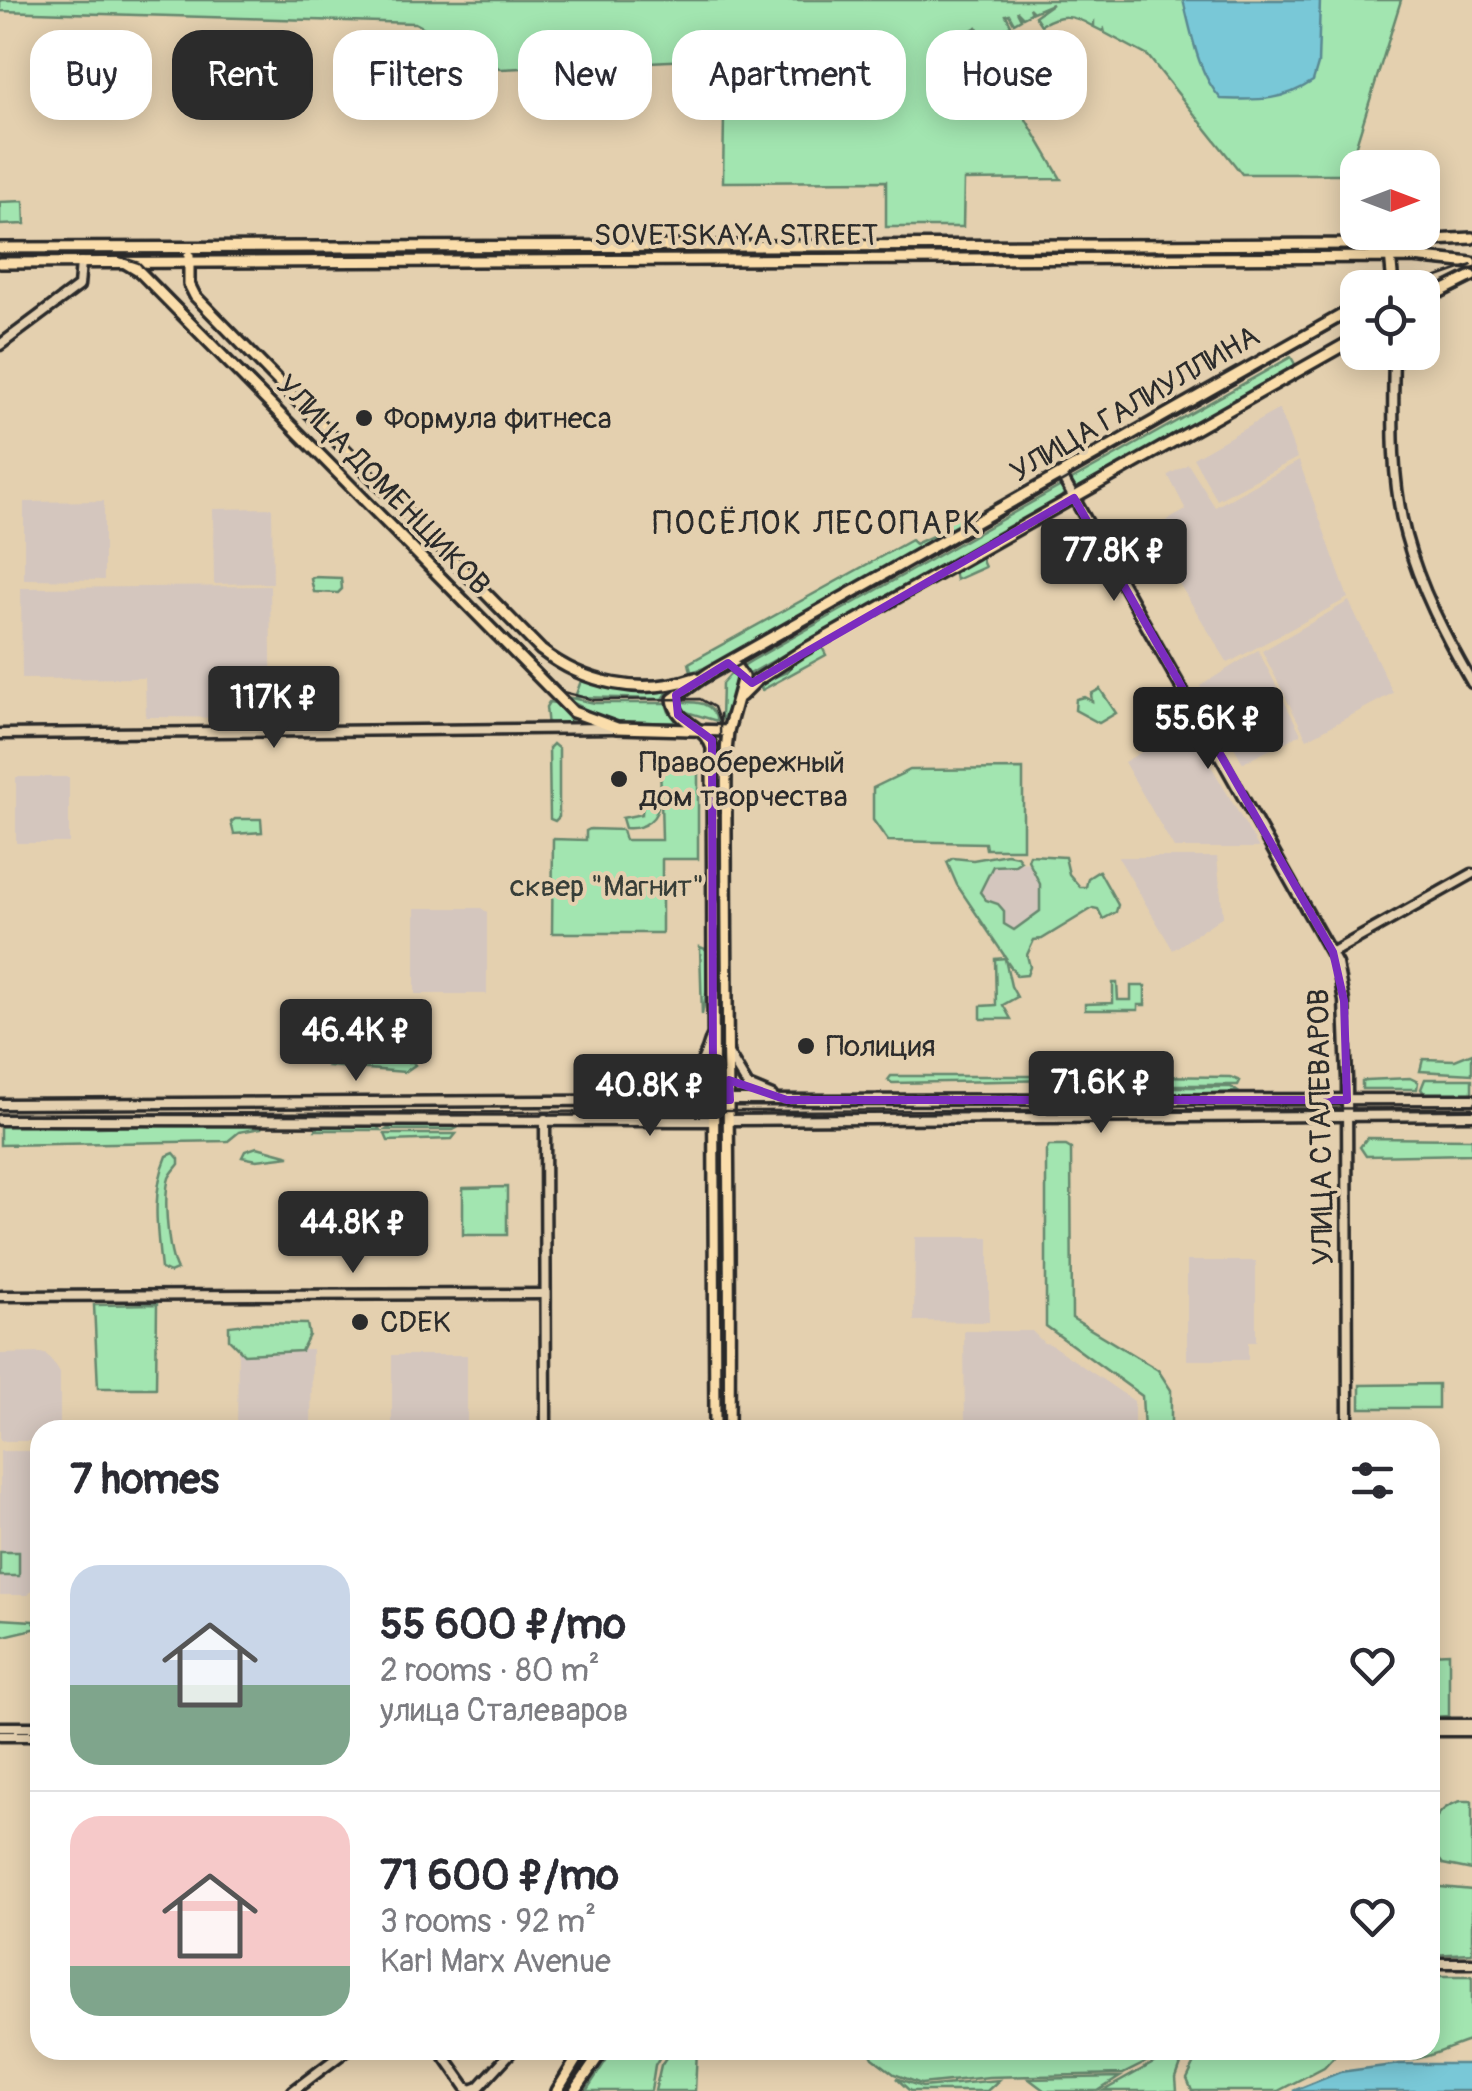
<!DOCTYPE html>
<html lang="en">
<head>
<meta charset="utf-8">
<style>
  body { margin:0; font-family:Pangolin,sans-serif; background:#f7f7f7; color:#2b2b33; height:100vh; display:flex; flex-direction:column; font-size:38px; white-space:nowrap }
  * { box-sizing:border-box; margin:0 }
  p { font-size:32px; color:#7c7c81 }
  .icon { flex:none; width:55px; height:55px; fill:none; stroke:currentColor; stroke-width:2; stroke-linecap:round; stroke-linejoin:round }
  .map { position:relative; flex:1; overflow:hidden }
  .panel { position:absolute; left:30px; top:1420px; width:1410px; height:640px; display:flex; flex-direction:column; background:#fff; border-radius:30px; box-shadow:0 5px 25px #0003 }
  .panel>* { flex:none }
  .hud { position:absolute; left:30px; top:30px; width:1412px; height:90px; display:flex; gap:20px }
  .needle { width:65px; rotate:90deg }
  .fabs { position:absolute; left:1340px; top:150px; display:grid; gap:20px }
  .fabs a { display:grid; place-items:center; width:100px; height:100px; border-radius:20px; background:#fff; box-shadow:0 5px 25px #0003; font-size:50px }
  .price { position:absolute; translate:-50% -85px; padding:0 22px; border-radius:10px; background:#2b2b2b; color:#fff; font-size:32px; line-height:65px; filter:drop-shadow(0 2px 5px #0008) }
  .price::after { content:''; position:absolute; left:50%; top:60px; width:30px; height:22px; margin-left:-15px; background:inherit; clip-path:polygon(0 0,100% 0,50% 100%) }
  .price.current { background:#222; color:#fff }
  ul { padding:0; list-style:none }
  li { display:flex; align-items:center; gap:30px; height:250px; padding:0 40px }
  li+li { border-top:2px solid #e1e1e2 }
  li span { display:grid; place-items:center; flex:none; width:280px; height:200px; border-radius:30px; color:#555 }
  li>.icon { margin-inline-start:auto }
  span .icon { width:120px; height:120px; fill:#fffc; stroke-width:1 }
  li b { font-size:42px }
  h2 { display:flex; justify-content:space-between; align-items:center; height:120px; padding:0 40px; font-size:42px }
  .pill { padding:0 35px; border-radius:30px; background:#fff; box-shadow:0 5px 25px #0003; font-size:35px; line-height:90px }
  .pill.current { background:#2b2b2b; color:#fff }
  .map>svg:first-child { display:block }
  .built { fill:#d4c6be }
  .green { fill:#a2e5b0; stroke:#66886e; stroke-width:2.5 }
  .water { fill:#79c8d7; stroke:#5a8992; stroke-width:2.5 }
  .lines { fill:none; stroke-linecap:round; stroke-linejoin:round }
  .secondary-casing { stroke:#2b2b2b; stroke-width:15 }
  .primary-casing { stroke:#2b2b2b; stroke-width:16 }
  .secondary { stroke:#e4d0af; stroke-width:8 }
  .primary { stroke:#faddab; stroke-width:9 }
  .tram { stroke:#2b2b2b; stroke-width:2.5 }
  .marked { fill:none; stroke:#7b2cbf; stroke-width:8; stroke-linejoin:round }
  .poi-dot { fill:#2b2b2b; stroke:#e4d0af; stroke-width:4 }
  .labels { text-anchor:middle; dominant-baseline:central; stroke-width:8; stroke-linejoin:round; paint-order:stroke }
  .street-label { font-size:30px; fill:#2b2b2b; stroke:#e4d0af }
  .poi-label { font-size:30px; fill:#2b2b2b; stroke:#e4d0af; text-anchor:start }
  .park-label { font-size:30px; fill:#373e38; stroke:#e4d0af }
  .neighbourhood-label { font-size:32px; letter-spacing:2.5px; fill:#2b2b2b; stroke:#e4d0af }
</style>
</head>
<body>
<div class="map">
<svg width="1472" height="2091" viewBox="0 0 1472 2091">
  <rect width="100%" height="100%" fill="#e4d0af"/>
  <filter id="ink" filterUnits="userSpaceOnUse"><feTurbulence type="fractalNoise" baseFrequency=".01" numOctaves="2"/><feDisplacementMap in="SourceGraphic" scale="20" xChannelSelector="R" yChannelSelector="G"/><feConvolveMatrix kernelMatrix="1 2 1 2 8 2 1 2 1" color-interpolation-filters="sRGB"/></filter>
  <g filter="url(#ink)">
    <g class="built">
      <path d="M1279 409 1297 458 1217 500 1193 458Z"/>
      <path d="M1299 461 1348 598 1228 663 1162 556 1150 562 1142 549 1154 542 1148 531 1186 510 1168 475 1188 464 1215 507Z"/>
      <path d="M104 501V580L24 579V502Z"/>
      <path d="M272 508 273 583 214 584 213 509Z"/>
      <path d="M270 586 272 718 146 717 145 678 22 679 21 588Z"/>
      <path d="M1349 601 1393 693 1307 739 1262 651Z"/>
      <path d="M1258 650 1301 734 1243 763 1200 686Z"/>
      <path d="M1188 726 1214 771 1259 848H1174L1124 762Z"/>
      <rect x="16" y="777" width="53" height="66"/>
      <path d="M1118 857H1217L1223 916 1173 950Z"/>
      <path d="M1061 862 1062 920 1004 951 963 875 984 863Z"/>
      <path d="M415 908H481L487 912V994H415Z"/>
      <path d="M915 1237H989V1322L914 1321Z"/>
      <path d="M1187 1261H1256V1342H1248V1360H1187Z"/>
      <path d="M964 1331H1032L1044 1343 1050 1344 1134 1401V1430H965Z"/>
      <path d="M238 1348 312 1349 311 1430H237Z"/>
      <path d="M41 1353 47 1355 60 1372V1430H40V1441H0V1354Z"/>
      <rect x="392" y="1355" width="75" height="75"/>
      <path d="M0 1451H40V1582L28 1595H0Z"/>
    </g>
    <g class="green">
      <path d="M0 0H1401L1347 174H1242L1148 56 1105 33 1104 29 1102 31 1094 27V23L1092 26C1072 14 1060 14 1041 25L1035 16 1052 4 1033 12 1029 8 1031 13 1023 17 1017 11 1021 19 1014 23 1009 14 1006 15 1011 25 984 40 977 27 973 29 1061 179 964 180 963 227H886V181L723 182 724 116H772L776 56 501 69 415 23 0 11Z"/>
      <path d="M24 201 25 224 0 225V202Z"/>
      <path d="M1291 357 1296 366 1082 487 1076 488 1070 481Z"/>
      <path d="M1061 486 1065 492 1059 500 746 676 743 666 751 661Z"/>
      <path d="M969 510 975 518 708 667 691 672 689 663 911 540 915 544 948 529 944 518Z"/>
      <path d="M980 556 985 567 956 580 954 570Z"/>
      <path d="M314 577 341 578 342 589 338 593 314 592 311 579Z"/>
      <path d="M821 645 826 655 762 690 758 684 787 672 799 657Z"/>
      <path d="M734 670C738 684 730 710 721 720L722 684Z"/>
      <path d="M581 681 635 692 669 690 663 699 575 697Z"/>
      <path d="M1100 689 1116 713 1099 723 1075 710 1076 699 1084 697 1092 701 1091 694Z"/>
      <path d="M561 696 595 703H666L669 712 682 723 608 721Z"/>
      <path d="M549 702 555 703 576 726 548 727 546 707Z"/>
      <path d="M674 702C693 702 712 699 717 721L683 711Z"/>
      <path d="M553 744 559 749V817L555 821 550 819 549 748Z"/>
      <path d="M660 759H698V859H662V933H552L553 839 586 840V831L590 829 622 830 625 840H662Z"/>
      <path d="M1023 769V849H986L985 843 888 841 873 820V788L910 770Z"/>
      <path d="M643 800H658C660 819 643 830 625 828L622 818 642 814Z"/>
      <path d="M235 819H261L262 832 234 834 231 822Z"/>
      <path d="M1007 854 1017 856 1021 861 1015 865 993 866 980 892 986 900 998 904 1004 911V924L1014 930 1040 911V884L1028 860 1030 855 1065 857 1069 874 1080 887H1086L1088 878 1099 871 1118 905 1116 912 1103 919 1098 909 1093 908 1042 939 1034 940 1027 955 1030 967 1027 975 1017 976 1005 959 1011 986 1017 997 1003 1005 1011 1019H981V1006L996 1005 995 959 1006 958 957 885 947 862 953 858 973 860Z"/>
      <path d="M700 947 708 950 707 989 702 1015Z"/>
      <path d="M1113 983H1117L1118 1000H1131V986H1145V1005H1138V1010H1085V1004L1113 1003Z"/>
      <path d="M1472 1053V1074L1420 1071 1423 1059 1455 1060Z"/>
      <path d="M335 1062H413L415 1065 405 1072 329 1066Z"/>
      <path d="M891 1076H1052L1057 1080 892 1083 888 1080Z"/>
      <path d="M1145 1076 1230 1077 1240 1081 1238 1085H1148L1144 1084Z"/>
      <path d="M1410 1078 1418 1082 1417 1089H1362V1081L1366 1080Z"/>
      <path d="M1425 1079H1472V1095L1425 1094 1421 1089Z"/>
      <path d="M1154 1087H1231L1238 1092 1155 1095 1151 1093Z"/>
      <path d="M453 1122 457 1128 453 1130H386L396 1124Z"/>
      <path d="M357 1123 376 1125 380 1130H316L320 1125Z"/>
      <path d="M205 1124H260L261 1128 239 1132 228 1141 0 1145V1125L99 1127Z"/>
      <path d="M385 1134H456L452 1139 388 1141Z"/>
      <path d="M1367 1138 1472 1139V1154L1366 1156 1360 1147Z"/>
      <path d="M1049 1146H1066L1071 1149 1072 1318 1158 1370 1171 1390V1430H1144L1142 1396 1046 1326V1151Z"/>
      <path d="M257 1147 290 1156 257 1160 242 1157 245 1151Z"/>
      <path d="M174 1153 179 1159V1164C176 1168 171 1173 169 1178 163 1198 168 1253 177 1270L170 1273 161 1269C157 1230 151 1193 167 1156Z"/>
      <path d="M507 1187V1235H463V1188Z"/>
      <path d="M157 1304 156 1388H98L94 1305Z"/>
      <path d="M256 1323 307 1324 309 1335 301 1351 244 1354 229 1339V1326Z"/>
      <path d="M1438 1384V1408H1360V1385Z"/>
      <rect x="0" y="1552" width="19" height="24"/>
      <path d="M0 1619 33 1621 38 1628 0 1637Z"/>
      <path d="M1449 1653V1716L1430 1717V1654Z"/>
      <path d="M1461 1801H1472V1870L1443 1864C1421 1840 1430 1809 1461 1801Z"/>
      <path d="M1430 1886 1472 1890V1953L1430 1955Z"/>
      <path d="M1430 1976H1472V2040C1439 2050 1412 2071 1376 2052L1374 2050H1430Z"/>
      <path d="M613 2050H664L655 2065 651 2091H586Z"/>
      <path d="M671 2050H697L695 2091H655L661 2065Z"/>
      <path d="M869 2050H1171L1123 2074 989 2077 921 2084 894 2074 873 2058Z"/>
      <path d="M1177 2050H1186L1176 2078 1177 2091H1103Z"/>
      <path d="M1201 2050H1340L1324 2067 1278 2091H1192L1187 2079Z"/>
      <path d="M1120 2077 1098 2091H1045L1029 2079Z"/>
      <path d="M896 2078 922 2087 999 2080 987 2091H910Z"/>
    </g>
    <g class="water">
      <path d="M1183 0H1320L1318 64 1313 81C1281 102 1258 100 1221 99 1197 72 1192 34 1183 0Z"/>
      <path d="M1400 2064H1472V2091H1293L1340 2072Z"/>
    </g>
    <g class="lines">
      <defs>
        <g id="secondary">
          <path d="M0 345 79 286 81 262"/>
          <path d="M1394 352C1393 413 1390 477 1406 536 1420 588 1445 636 1472 683"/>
          <path d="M1061 475 1337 964 1344 1001 1347 1079 1348 1430"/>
          <path d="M0 734 615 728"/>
          <path d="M1333 952 1472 874"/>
          <path d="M728 1053 748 1086 772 1096"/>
          <path d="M657 1098C689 1086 701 1072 711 1038"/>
          <path d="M730 1100 1472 1099"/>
          <path d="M0 1104 713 1100"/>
          <path d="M545 1119 546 1430"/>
          <path d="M0 1120 713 1121"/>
          <path d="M730 1120 1472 1115"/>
          <path d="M0 1296 544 1294"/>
          <path d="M1430 1724H1472"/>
          <path d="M0 1727H40"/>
          <path d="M1430 1731H1472"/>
          <path d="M0 1736H40"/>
          <path d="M1430 1963H1472"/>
          <path d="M440 2050 466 2087 471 2090 479 2087 513 2050"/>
          <path d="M293 2091 347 2050"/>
        </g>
        <g id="primary">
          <path d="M1389 242 1393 286 1390 288"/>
          <path d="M0 248 1121 245 1353 244 1472 238"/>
          <path d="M189 256V284L195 296 541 650C585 684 641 696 695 678"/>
          <path d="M0 263 1413 257 1472 263"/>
          <path d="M125 263 140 272 573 712 617 728 728 731"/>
          <path d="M1422 301 1472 276"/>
          <path d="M728 663 736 667 743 677 728 731 726 752C725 978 731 1204 729 1430"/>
          <path d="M741 696 756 681 802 651 1358 337"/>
          <path d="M715 1430 712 748C706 726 676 724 673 699L709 673 1358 306"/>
          <path d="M557 2091 582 2050"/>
          <path d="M575 2091 603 2050"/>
        </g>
      </defs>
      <use href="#secondary" class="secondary-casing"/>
      <use href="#primary" class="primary-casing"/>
      <use href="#secondary" class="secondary"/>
      <use href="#primary" class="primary"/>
      <g class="tram">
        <path d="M0 254H111L139 263 563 692 594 700 700 699 714 707 720 724"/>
        <path d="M1406 288 1472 265"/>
        <path d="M681 698 1358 314"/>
        <path d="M720 714 724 1430"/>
        <path d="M0 1114 1472 1108"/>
        <path d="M566 2091 592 2050"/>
      </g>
    </g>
  </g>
  <path class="marked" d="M1074 498 1333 952 1344 1001 1347 1100H787L729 1080 730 1100H713L712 740 678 715 676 695 728 663 752 683Z"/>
  <g class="poi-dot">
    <circle cx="364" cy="418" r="10"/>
    <circle cx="619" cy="779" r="10"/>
    <circle cx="806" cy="1046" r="10"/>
    <circle cx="360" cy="1322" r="10"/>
  </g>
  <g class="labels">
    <g class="street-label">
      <text x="736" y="235">SOVETSKAYA STREET</text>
      <text transform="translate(1135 404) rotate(-30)">УЛИЦА ГАЛИУЛЛИНА</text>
      <text transform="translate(383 485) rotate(46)">УЛИЦА ДОМЕНЩИКОВ</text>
      <text transform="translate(1321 1127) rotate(-91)">УЛИЦА СТАЛЕВАРОВ</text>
    </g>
    <g class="poi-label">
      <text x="384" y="418">Формула фитнеса</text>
      <text x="639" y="762">Правобережный<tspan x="639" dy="34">дом творчества</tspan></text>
      <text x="826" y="1046">Полиция</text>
      <text x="380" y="1322">CDEK</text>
    </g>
    <g class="park-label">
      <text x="607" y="886">сквер "Магнит"</text>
    </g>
    <g class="neighbourhood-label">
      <text x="818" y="524">ПОСЁЛОК ЛЕСОПАРК</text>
    </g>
  </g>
</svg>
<div class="fabs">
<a><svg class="needle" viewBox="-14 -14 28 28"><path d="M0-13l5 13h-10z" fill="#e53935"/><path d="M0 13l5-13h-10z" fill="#7c7c81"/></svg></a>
<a><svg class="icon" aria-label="locate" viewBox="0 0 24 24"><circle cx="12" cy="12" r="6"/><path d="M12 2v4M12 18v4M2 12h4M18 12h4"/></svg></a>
</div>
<b class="price" style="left:1114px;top:604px">77.8K ₽</b>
<b class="price" style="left:274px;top:751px">117K ₽</b>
<b class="price current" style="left:1208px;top:772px">55.6K ₽</b>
<b class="price" style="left:356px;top:1084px">46.4K ₽</b>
<b class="price" style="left:1101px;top:1136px">71.6K ₽</b>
<b class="price" style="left:650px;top:1139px">40.8K ₽</b>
<b class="price" style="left:353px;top:1276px">44.8K ₽</b>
<div class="hud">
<a class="pill">Buy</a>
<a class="pill current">Rent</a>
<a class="pill">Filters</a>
<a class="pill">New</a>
<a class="pill">Apartment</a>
<a class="pill">House</a>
</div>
<section class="panel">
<h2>7 homes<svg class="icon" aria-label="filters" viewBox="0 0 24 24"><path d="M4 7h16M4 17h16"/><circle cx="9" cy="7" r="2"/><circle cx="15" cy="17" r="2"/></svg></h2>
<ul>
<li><span style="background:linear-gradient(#c9d6e8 60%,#7fa58c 0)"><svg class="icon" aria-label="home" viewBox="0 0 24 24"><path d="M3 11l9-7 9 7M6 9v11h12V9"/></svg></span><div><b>55 600 ₽/mo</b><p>2 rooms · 80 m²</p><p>улица Сталеваров</p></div><svg class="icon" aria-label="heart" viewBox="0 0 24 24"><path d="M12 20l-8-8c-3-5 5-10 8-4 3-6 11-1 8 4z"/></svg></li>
<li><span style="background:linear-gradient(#f6c9c9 75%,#7fa58c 0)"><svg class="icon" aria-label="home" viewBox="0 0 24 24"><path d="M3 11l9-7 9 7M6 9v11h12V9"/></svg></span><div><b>71 600 ₽/mo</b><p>3 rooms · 92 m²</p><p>Karl Marx Avenue</p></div><svg class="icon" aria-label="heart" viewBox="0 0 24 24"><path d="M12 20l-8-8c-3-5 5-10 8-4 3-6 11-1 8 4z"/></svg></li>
</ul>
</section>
</div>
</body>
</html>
